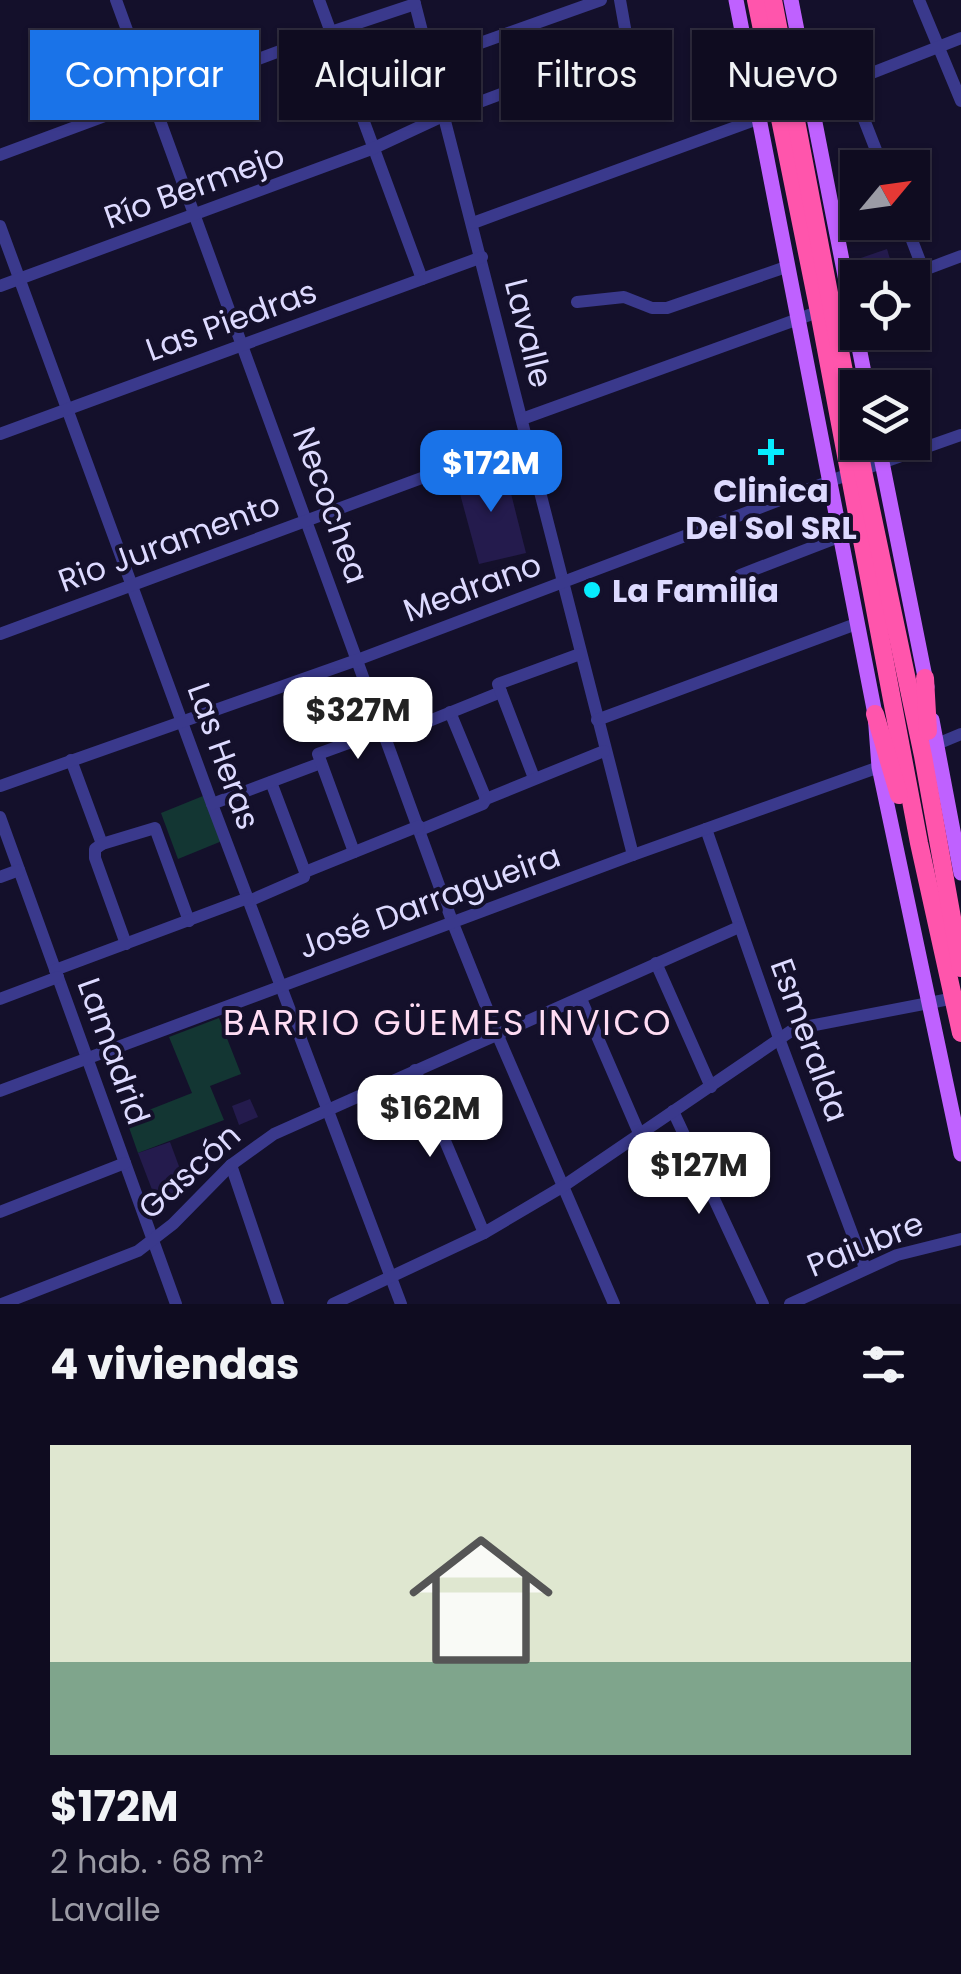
<!DOCTYPE html>
<html lang="es">
<head>
<meta charset="utf-8">
<style>
  body { margin:0; font-family:Poppins,sans-serif; background:#181529; color:#f1f3f6; height:100vh; display:flex; flex-direction:column; font-size:38px; white-space:nowrap }
  * { box-sizing:border-box; margin:0 }
  p { font-size:32px; color:#9b9ba5 }
  .icon { flex:none; width:55px; height:55px; fill:none; stroke:currentColor; stroke-width:2; stroke-linecap:round; stroke-linejoin:round }
  .map { position:relative; height:1304px; overflow:hidden }
  .side { display:flex; flex-direction:column; background:#0f0c20; flex:1 }
  .side>* { flex:none }
  .hud { position:absolute; left:30px; top:30px; width:902px; height:90px; display:flex; gap:20px }
  .needle { width:65px; rotate:61deg }
  .controls { position:absolute; left:840px; top:150px; display:grid; gap:20px }
  .controls a { display:grid; place-items:center; width:90px; height:90px; border-radius:0px; background:#0f0c20; box-shadow:0 2px 8px #0004,0 0 0 2px #2f2c3e; font-size:50px }
  .price { position:absolute; translate:-50% -85px; padding:0 22px; border-radius:20px; background:#fff; color:#222; font-size:32px; line-height:65px; filter:drop-shadow(0 2px 5px #0008) }
  .price::after { content:''; position:absolute; left:50%; top:60px; width:30px; height:22px; margin-left:-15px; background:inherit; clip-path:polygon(0 0,100% 0,50% 100%) }
  .price.current { background:#1a73e8; color:#fff }
  ul { padding:0; list-style:none }
  li { display:grid; align-content:center; gap:20px; height:530px; padding:0 50px }
  li span { display:grid; place-items:center; height:310px; border-radius:0px; color:#555 }
  li>.icon { margin-inline-start:auto }
  span .icon { width:180px; height:180px; fill:#fffc; stroke-width:1 }
  li b { font-size:42px }
  h2 { display:flex; justify-content:space-between; align-items:center; height:120px; padding:0 50px; font-size:42px }
  .tag { padding:0 35px; border-radius:0px; background:#0f0c20; box-shadow:0 2px 8px #0004,0 0 0 2px #2f2c3e; font-size:35px; line-height:90px }
  .tag.current { background:#1a73e8; color:#fff }
  .map>svg:first-child { display:block }
  .green { fill:#133633 }
  .building { fill:#241b4d }
  .lines { fill:none; stroke-linecap:round; stroke-linejoin:round }
  .minor { stroke:#3a398c; stroke-width:12 }
  .major { stroke:#bf61ff; stroke-width:15 }
  .highway { stroke:#ff55ac; stroke-width:18 }
  .poi-dot { fill:#06edff; stroke:#14102b; stroke-width:4 }
  .labels { text-anchor:middle; dominant-baseline:central; stroke-width:8; stroke-linejoin:round; paint-order:stroke }
  .street-label { font-size:32px; fill:#dddaff; stroke:#14102b }
  .poi-label { font-size:32px; font-weight:bold; fill:#dddaff; stroke:#14102b }
  .neighbourhood-label { font-size:35px; letter-spacing:2.5px; fill:#ffdcf3; stroke:#14102b }
</style>
</head>
<body>
<div class="map">
<svg width="961" height="1304" viewBox="0 0 961 1304">
  <rect width="100%" height="100%" fill="#14102b"/>
  <g class="green">
    <path d="M203 796 222 841 178 859 161 813Z"/>
    <path d="M219 1018 241 1074 210 1086 224 1120 138 1153 126 1119 192 1093 169 1037Z"/>
  </g>
  <g class="building">
    <path d="M887 249 894 272 877 278H861L855 260Z"/>
    <path d="M504 466 526 553 479 564 456 479Z"/>
    <path d="M250 1099 258 1117 239 1125 232 1106Z"/>
    <path d="M170 1142 187 1188 156 1200 138 1153Z"/>
  </g>
  <g class="lines">
    <g class="minor">
      <path d="M116 0 452 921 498 1036 614 1304"/>
      <path d="M319 0 422 279"/>
      <path d="M414 0 633 855"/>
      <path d="M919 0 961 101"/>
      <path d="M430 61 601 0"/>
      <path d="M849 81 883 168"/>
      <path d="M803 100 961 38"/>
      <path d="M0 155 331 32 415 4"/>
      <path d="M833 221 858 211"/>
      <path d="M905 222 923 269"/>
      <path d="M473 223 785 109"/>
      <path d="M0 226 212 804 401 1304"/>
      <path d="M903 278 961 256"/>
      <path d="M0 286 374 148 445 115 621 49 628 45 620 0"/>
      <path d="M577 302 624 297 652 308H667L786 267"/>
      <path d="M522 419 823 310"/>
      <path d="M0 434 482 257"/>
      <path d="M740 575 839 537"/>
      <path d="M0 634 527 439"/>
      <path d="M450 712 486 799"/>
      <path d="M597 720 856 624"/>
      <path d="M387 738 501 692"/>
      <path d="M937 744 961 734"/>
      <path d="M71 760 102 844"/>
      <path d="M534 778 498 684 580 654"/>
      <path d="M271 782 305 872"/>
      <path d="M0 786 357 660 830 481 961 435"/>
      <path d="M212 804 321 763"/>
      <path d="M0 817 176 1304"/>
      <path d="M706 829 780 1041 865 1268"/>
      <path d="M420 830 483 804 486 799 604 751"/>
      <path d="M354 852 318 754 384 730"/>
      <path d="M0 877 19 870"/>
      <path d="M249 901 304 877 305 872 419 826"/>
      <path d="M126 944 95 858V849L102 844 155 828 189 921"/>
      <path d="M656 963 711 1087"/>
      <path d="M55 970 248 898"/>
      <path d="M0 999 58 977"/>
      <path d="M581 999 639 1133"/>
      <path d="M415 1070 484 1233"/>
      <path d="M0 1091 633 855 879 767"/>
      <path d="M673 1111 763 1304"/>
      <path d="M231 1165 278 1304"/>
      <path d="M0 1212 125 1163"/>
      <path d="M2 1304 138 1251 173 1224 231 1165 274 1134 739 927"/>
      <path d="M333 1304 484 1233 562 1187 794 1029 960 997"/>
      <path d="M790 1304 897 1255 961 1239"/>
    </g>
    <g class="major">
      <path d="M736 0 875 714 879 767 961 1154"/>
      <path d="M791 0 867 388"/>
      <path d="M878 442 927 687"/>
      <path d="M932 720 961 873"/>
    </g>
    <g class="highway">
      <path d="M756 0 819 312 919 843 961 1033"/>
      <path d="M773 0 863 471 923 756 961 968"/>
      <path d="M925 678 928 731"/>
      <path d="M875 714 899 795"/>
    </g>
  </g>
  <g class="poi-dot">
    <path d="M766 437h10v10h10v10h-10v10h-10v-10h-10v-10h10z"/>
    <circle cx="592" cy="590" r="10"/>
  </g>
  <g class="labels">
    <g class="street-label">
      <text transform="translate(194 186) rotate(-20)">Río Bermejo</text>
      <text transform="translate(231 320) rotate(-20)">Las Piedras</text>
      <text transform="translate(529 333) rotate(76)">Lavalle</text>
      <text transform="translate(331 505) rotate(70)">Necochea</text>
      <text transform="translate(169 542) rotate(-20)">Rio Juramento</text>
      <text transform="translate(472 587) rotate(-20)">Medrano</text>
      <text transform="translate(224 756) rotate(70)">Las Heras</text>
      <text transform="translate(429 901) rotate(-20)">José Darragueira</text>
      <text transform="translate(810 1040) rotate(70)">Esmeralda</text>
      <text transform="translate(114 1051) rotate(70)">Lamadrid</text>
      <text transform="translate(189 1171) rotate(-42)">Gascón</text>
      <text transform="translate(865 1244) rotate(-22)">Paiubre</text>
    </g>
    <g class="poi-label">
      <text x="771" y="490">Clinica<tspan x="771" dy="37">Del Sol SRL</tspan></text>
      <text x="612" y="590" text-anchor="start">La Familia</text>
    </g>
    <g class="neighbourhood-label">
      <text x="448" y="1022">BARRIO GÜEMES INVICO</text>
    </g>
  </g>
</svg>
<div class="controls">
<a><svg class="needle" viewBox="-14 -14 28 28"><path d="M0-13l5 13h-10z" fill="#e53935"/><path d="M0 13l5-13h-10z" fill="#9b9ba5"/></svg></a>
<a><svg class="icon" aria-label="locate" viewBox="0 0 24 24"><circle cx="12" cy="12" r="6"/><path d="M12 2v4M12 18v4M2 12h4M18 12h4"/></svg></a>
<a><svg class="icon" aria-label="layers" viewBox="0 0 24 24"><path d="M12 4l9 5-9 5-9-5zM3 14l9 5 9-5"/></svg></a>
</div>
<b class="price current" style="left:491px;top:515px">$172M</b>
<b class="price" style="left:358px;top:762px">$327M</b>
<b class="price" style="left:430px;top:1160px">$162M</b>
<b class="price" style="left:699px;top:1217px">$127M</b>
<div class="hud">
<a class="tag current">Comprar</a>
<a class="tag">Alquilar</a>
<a class="tag">Filtros</a>
<a class="tag">Nuevo</a>
</div>
</div>
<section class="side">
<h2>4 viviendas<svg class="icon" aria-label="filters" viewBox="0 0 24 24"><path d="M4 7h16M4 17h16"/><circle cx="9" cy="7" r="2"/><circle cx="15" cy="17" r="2"/></svg></h2>
<ul>
<li><span style="background:linear-gradient(#dfe7d0 70%,#7fa58c 0)"><svg class="icon" aria-label="home" viewBox="0 0 24 24"><path d="M3 11l9-7 9 7M6 9v11h12V9"/></svg></span><div><b>$172M</b><p>2 hab. · 68 m²</p><p>Lavalle</p></div></li>
</ul>
</section>
</body>
</html>
